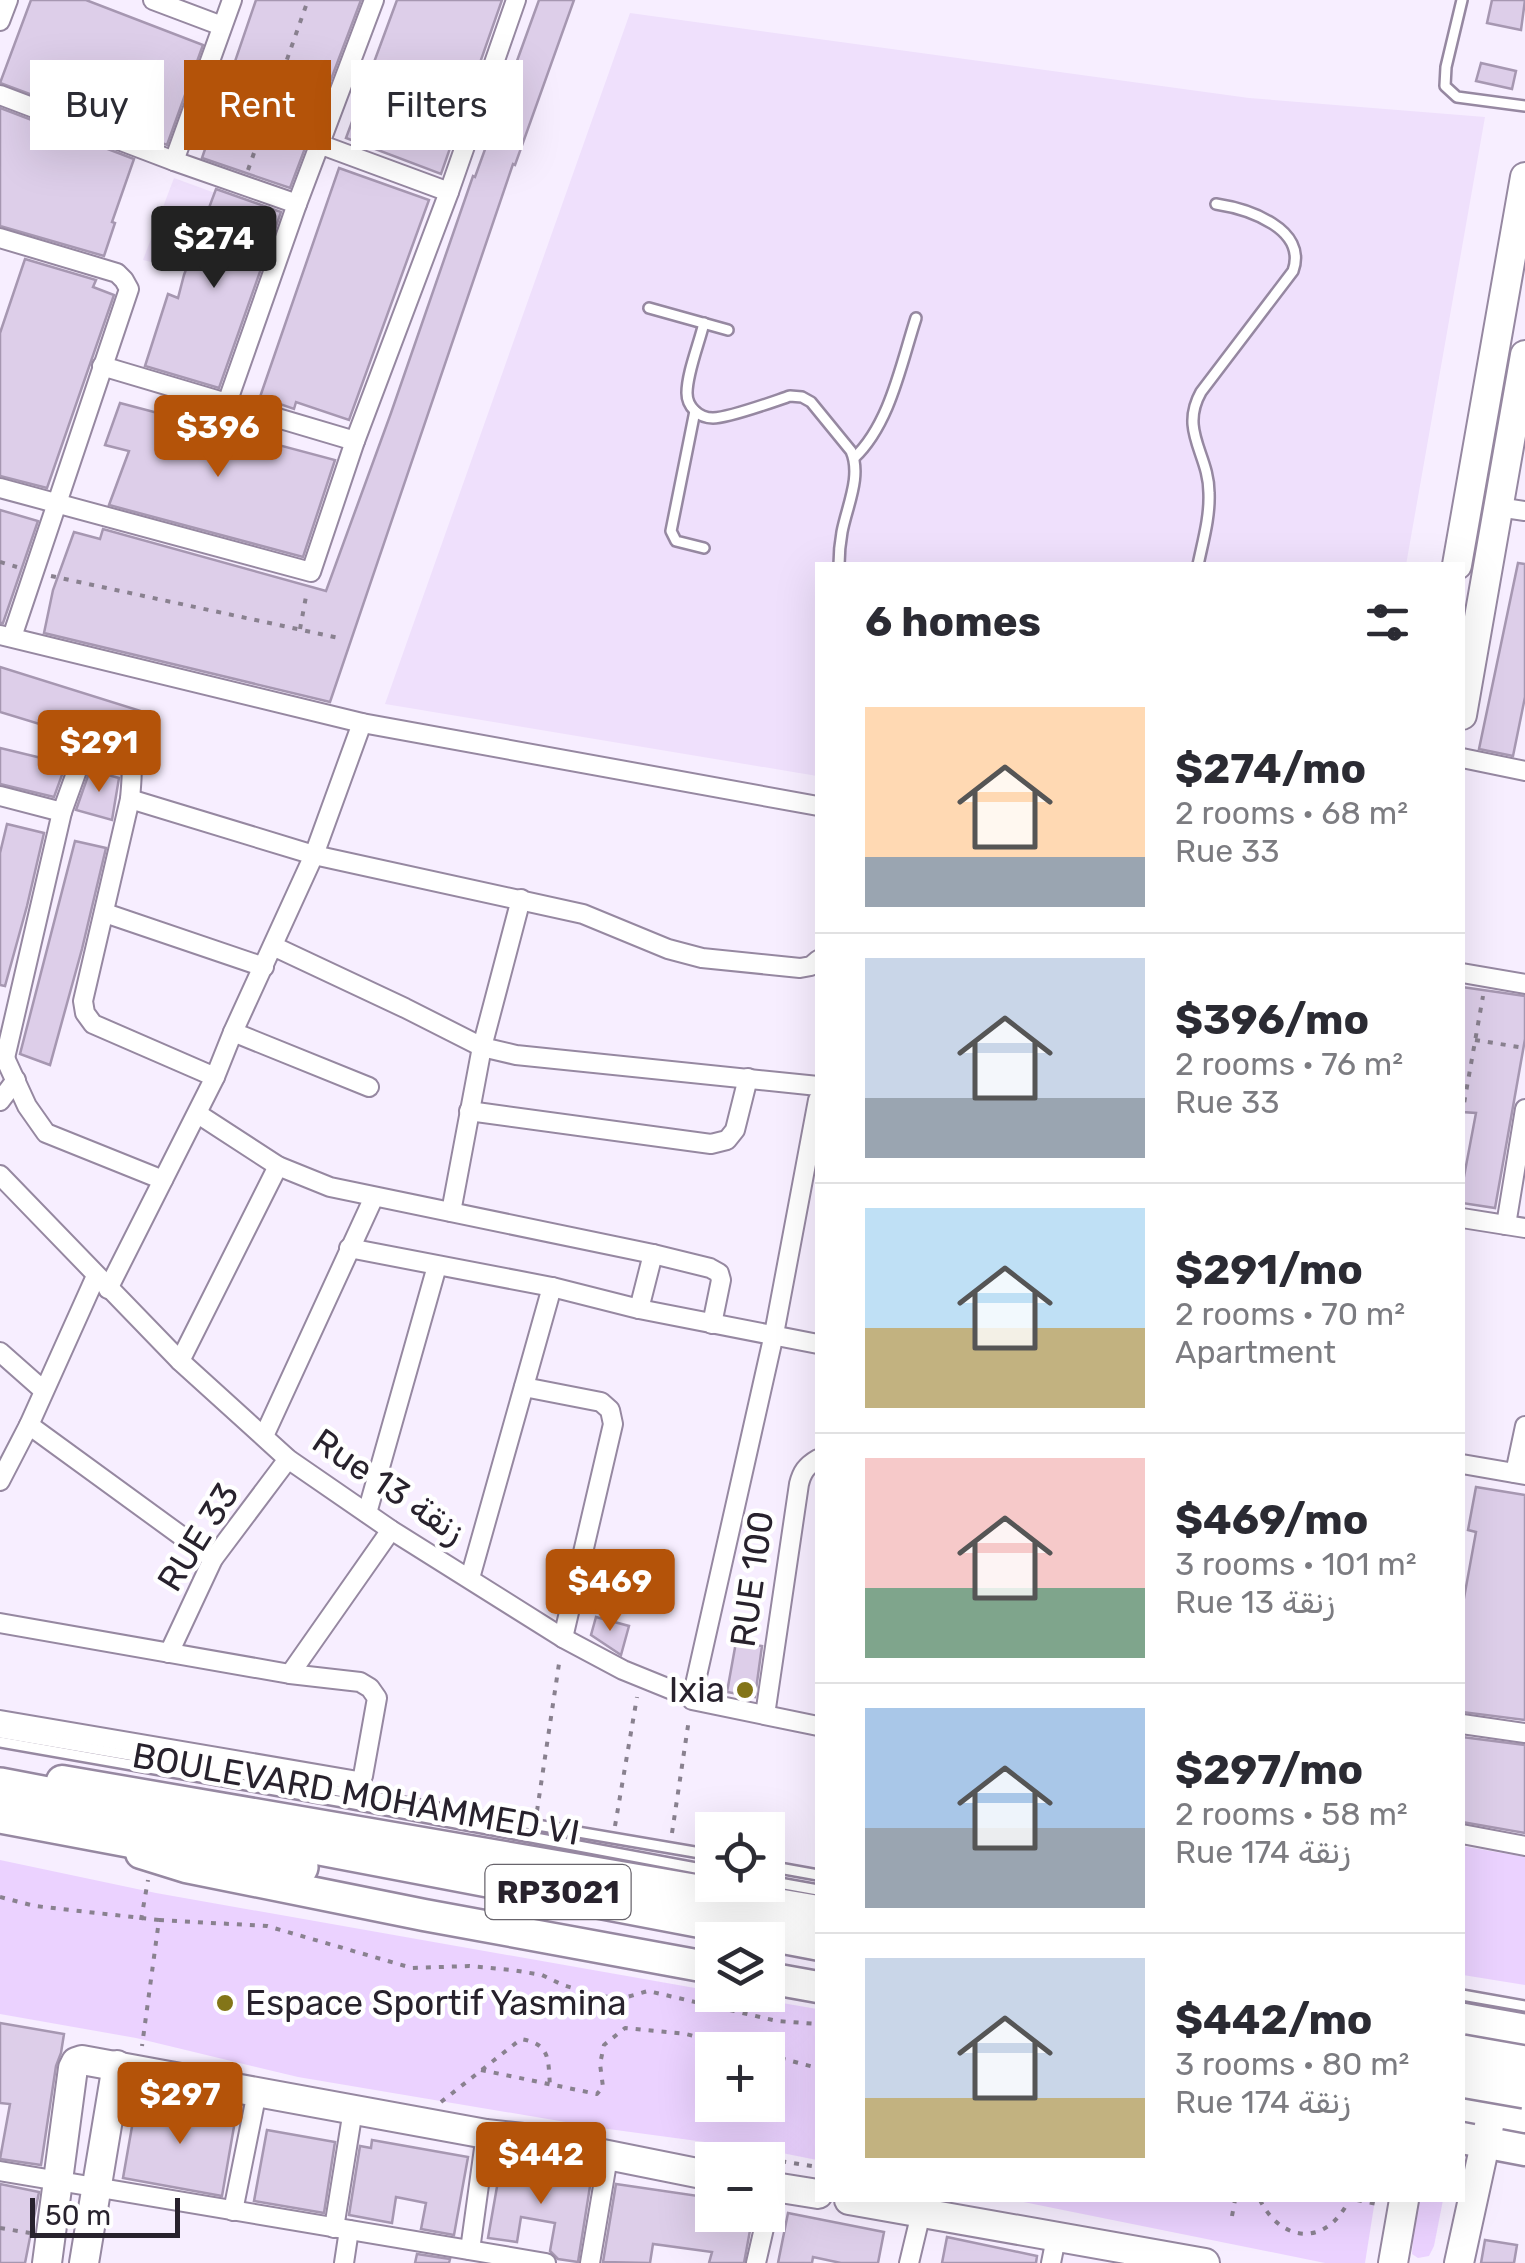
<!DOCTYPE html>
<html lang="en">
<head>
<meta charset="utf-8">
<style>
  body { margin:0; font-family:Rubik,Vazirmatn,sans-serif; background:#f7f7f7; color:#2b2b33; height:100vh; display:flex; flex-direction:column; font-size:38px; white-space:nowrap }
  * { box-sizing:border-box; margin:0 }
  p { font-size:32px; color:#7c7c81 }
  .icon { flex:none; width:55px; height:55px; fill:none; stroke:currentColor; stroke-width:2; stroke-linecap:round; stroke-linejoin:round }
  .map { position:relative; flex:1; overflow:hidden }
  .sheet { position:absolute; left:815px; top:562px; width:650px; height:1640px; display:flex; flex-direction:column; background:#fff; border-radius:0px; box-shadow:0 10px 40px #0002 }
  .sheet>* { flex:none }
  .guide { position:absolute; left:30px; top:60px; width:635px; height:90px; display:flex; gap:20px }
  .tools { position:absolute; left:695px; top:1812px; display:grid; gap:20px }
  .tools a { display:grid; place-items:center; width:90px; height:90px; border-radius:0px; background:#fff; box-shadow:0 10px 40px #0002; font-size:50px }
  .scale { position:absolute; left:30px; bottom:25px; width:150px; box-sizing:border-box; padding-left:10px; border:5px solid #28222d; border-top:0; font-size:28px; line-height:35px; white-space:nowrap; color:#28222d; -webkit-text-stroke:8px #fff; paint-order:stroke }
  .price { position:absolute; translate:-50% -85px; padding:0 22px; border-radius:10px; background:#b45309; color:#fff; font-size:32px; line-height:65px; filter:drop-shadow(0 2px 5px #0008) }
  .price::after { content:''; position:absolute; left:50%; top:60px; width:30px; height:22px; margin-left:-15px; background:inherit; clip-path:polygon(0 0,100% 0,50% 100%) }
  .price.active { background:#222; color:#fff }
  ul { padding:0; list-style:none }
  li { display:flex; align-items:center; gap:30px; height:250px; padding:0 50px }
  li+li { border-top:2px solid #e1e1e2 }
  li span { display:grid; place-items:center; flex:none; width:280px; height:200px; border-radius:0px; color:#555 }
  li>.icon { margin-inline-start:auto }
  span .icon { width:120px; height:120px; fill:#fffc; stroke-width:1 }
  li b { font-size:42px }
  h2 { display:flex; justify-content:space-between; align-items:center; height:120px; padding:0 50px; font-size:42px }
  .tag { padding:0 35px; border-radius:0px; background:#fff; box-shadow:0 10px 40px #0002; font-size:35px; line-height:90px }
  .tag.active { background:#b45309; color:#fff }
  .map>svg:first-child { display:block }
  .built { fill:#efe0fc }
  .green { fill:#ebd2ff; fill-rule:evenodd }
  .building { fill:#ddcee9; stroke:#a697b1; stroke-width:2.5 }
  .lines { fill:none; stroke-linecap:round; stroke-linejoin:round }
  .lane-casing { stroke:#9688a1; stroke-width:14 }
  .street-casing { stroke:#9688a1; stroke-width:22 }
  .secondary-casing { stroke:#9688a1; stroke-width:32 }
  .primary-casing { stroke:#9688a1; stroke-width:35 }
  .highway-casing { stroke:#9688a1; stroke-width:40 }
  .path { stroke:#89818f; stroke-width:4; stroke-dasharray:5 8; stroke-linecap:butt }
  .lane { stroke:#fff; stroke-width:9 }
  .street { stroke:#fff; stroke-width:18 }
  .secondary { stroke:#fff; stroke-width:28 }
  .primary { stroke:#fff; stroke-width:30 }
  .highway { stroke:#fff; stroke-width:35 }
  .highway-bridge-casing { stroke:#9688a1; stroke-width:40; stroke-linecap:butt }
  .highway-bridge { stroke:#fff; stroke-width:35 }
  .poi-dot { fill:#837518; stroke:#fff; stroke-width:4 }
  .labels { text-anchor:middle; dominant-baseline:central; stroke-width:9; stroke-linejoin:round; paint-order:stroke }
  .shield { fill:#fff; stroke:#68646c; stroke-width:2.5 }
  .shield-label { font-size:32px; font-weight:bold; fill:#28222d }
  .street-label { font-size:35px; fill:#28222d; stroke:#fff }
  .poi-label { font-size:35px; fill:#28222d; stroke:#fff; text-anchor:end }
</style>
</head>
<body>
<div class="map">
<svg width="1525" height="2263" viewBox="0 0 1525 2263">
  <rect width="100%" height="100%" fill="#f7eeff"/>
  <g class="built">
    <path d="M630 13 1249 98 1485 117 1406 565H818L817 776 385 704Z"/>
    <path d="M174 178 215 193 199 274 143 260Z"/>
  </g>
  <g class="green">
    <path d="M1462 1846 1525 1857V1985L1463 1975Z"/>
    <path d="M0 1860 156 1893 712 1991V1995H736L817 2009V2160L772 2151 601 2128 298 2077 136 2038 0 2014ZM712 2050H768V2105H712Z"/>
    <path d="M1014 2200H1375L1365 2263H1325Z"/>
    <path d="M1416 2200H1443L1434 2246 1429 2256 1418 2258 1412 2254Z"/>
  </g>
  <g class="building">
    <path d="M31 0H86L203 45 167 145 0 83Z"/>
    <path d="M256 0H361L290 188 202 158Z"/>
    <path d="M397 0H502L441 174 346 138Z"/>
    <path d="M539 0H574L515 165 513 164 330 702 44 633 53 590 74 532 100 539 103 529 326 591 391 413 473 176 475 177Z"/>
    <path d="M1492 0H1525L1521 30 1487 23Z"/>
    <path d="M1481 63 1516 71 1512 89 1476 81Z"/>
    <path d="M0 108 134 159 112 222 115 223 104 256 0 226Z"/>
    <path d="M339 168 429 200 349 420 296 402 294 409 260 397Z"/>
    <path d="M216 189 281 212 219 388 145 366 168 294 178 298 184 275Z"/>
    <path d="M25 259 96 280 93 287 114 295 47 488 0 476V333Z"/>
    <path d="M120 403 335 460 303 557 109 505 129 451 105 445Z"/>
    <path d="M0 510 38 521 3 623H0Z"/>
    <path d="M1518 563 1525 564V697L1513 756 1479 749Z"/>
    <path d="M0 667 144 712 133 748 121 741 95 734 82 737 0 712Z"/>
    <path d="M0 748 66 764 54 797 0 784Z"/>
    <path d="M90 770 119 778 112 820 76 810Z"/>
    <path d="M7 824 44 833 27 906 5 986 0 985V853Z"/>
    <path d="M75 841 106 848 82 949 50 1065 20 1054Z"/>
    <path d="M1462 987 1525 996V1039L1495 1208 1462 1203V1187L1476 1113 1462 1112Z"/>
    <path d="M1476 1487 1525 1495V1720L1462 1712V1609L1476 1532 1468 1530Z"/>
    <path d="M596 1617 629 1626 621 1655 591 1635Z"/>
    <path d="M736 1642 762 1646 755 1697 727 1692Z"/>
    <path d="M1462 1737 1525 1745V1833L1462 1822Z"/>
    <path d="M0 2023 64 2034 61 2053 56 2066 41 2165 0 2159 10 2104 0 2103Z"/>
    <path d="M137 2098 236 2115 222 2196 123 2178Z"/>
    <path d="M267 2130 335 2142 324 2213 254 2201Z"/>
    <path d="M372 2140 468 2157 454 2235 421 2229 426 2203 396 2197 392 2223 349 2215 360 2146 371 2148Z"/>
    <path d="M501 2164 591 2180 578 2262 558 2259 550 2251 555 2223 521 2217 517 2242 488 2238Z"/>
    <path d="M0 2184 39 2192 25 2263H0Z"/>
    <path d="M616 2184 712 2198V2215H721L720 2221 751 2225 744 2263H709L712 2252 653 2244 650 2263 603 2262Z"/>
    <path d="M788 2213 884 2232 878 2263H841L813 2257 812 2263H778Z"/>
    <path d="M947 2237 1037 2256 1036 2263H942Z"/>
    <path d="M1485 2240 1517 2245 1514 2263H1481Z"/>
    <path d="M417 2254 450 2259 449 2263H415Z"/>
  </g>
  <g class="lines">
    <defs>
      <g id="lane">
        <path d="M1462 0 1446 67 1445 86 1457 97 1525 106"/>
        <path d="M649 308 728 330"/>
        <path d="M704 323C699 344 687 373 687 393 687 407 699 418 713 418 729 418 772 402 790 396L802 397 811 402 851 451C862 476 847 506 842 532 840 543 839 554 839 565"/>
        <path d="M695 411 671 531 676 541 704 548"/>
        <path d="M854 458C890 424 901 364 916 318"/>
        <path d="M1198 565C1203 541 1210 517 1209 493 1209 454 1179 431 1201 392L1293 271C1308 229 1249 209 1216 204"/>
        <path d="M0 1733 712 1855"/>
        <path d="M0 1742 349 1803 712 1871"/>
        <path d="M768 1866 818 1875"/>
        <path d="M768 1881 818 1890"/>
        <path d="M1462 1995 1525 2006"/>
        <path d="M1462 2008 1525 2019"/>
      </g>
      <g id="street">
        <path d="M153 0 222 26"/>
        <path d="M0 21 8 0"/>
        <path d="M0 95 174 161 297 204"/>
        <path d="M319 144 449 192"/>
        <path d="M174 161 232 0"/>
        <path d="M0 238 117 273 124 280 129 289 12 637"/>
        <path d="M102 366 355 441"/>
        <path d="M227 403 297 204 374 0"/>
        <path d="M0 488 311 572 355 441 449 192 516 0"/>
        <path d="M1498 507 1525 511"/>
        <path d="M0 635 362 723 818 806"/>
        <path d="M1462 758 1525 771"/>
        <path d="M0 796 62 812"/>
        <path d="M130 799 314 855 583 914 668 949 702 958 800 968 811 966 818 960"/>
        <path d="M105 913 264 967"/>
        <path d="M273 946 405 1008 482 1047 516 1055 818 1086"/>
        <path d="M1462 973 1525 984"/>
        <path d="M233 1032 369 1087"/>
        <path d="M0 1053 5 1058 27 1106 46 1133 163 1180"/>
        <path d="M5 1058 62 812 84 751 92 746C134 758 134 754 130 799L83 1001 85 1013 93 1024 215 1077"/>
        <path d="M0 1101 16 1080"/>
        <path d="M469 1111 711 1144 727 1140 735 1130 748 1078"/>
        <path d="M198 1114 278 1166 330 1187 653 1254 710 1268 719 1273 721 1280 712 1324"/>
        <path d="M0 1175 180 1361 288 1459 391 1530 563 1638 623 1670 692 1698V1700L818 1726"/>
        <path d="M451 1212 482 1047 521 899"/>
        <path d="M1462 1218 1525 1228"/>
        <path d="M1506 1225 1525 1109"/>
        <path d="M349 1248 552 1287 639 1309 818 1344"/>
        <path d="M108 1289 215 1077 233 1032 314 855 362 723"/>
        <path d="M639 1309 653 1254"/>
        <path d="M0 1352 43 1390"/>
        <path d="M180 1361 278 1166"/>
        <path d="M524 1387 601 1402 610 1410 613 1424 563 1638"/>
        <path d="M29 1425 213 1559"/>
        <path d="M264 1436 374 1197"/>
        <path d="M1462 1464 1525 1475"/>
        <path d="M1515 1473 1525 1426"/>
        <path d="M0 1481 29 1425 96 1276"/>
        <path d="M367 1513 437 1266"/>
        <path d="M470 1578 552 1287"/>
        <path d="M0 1623 290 1674 360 1682 370 1688 377 1698 363 1776 358 1781 0 1720"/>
        <path d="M169 1653 213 1559 288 1459"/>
        <path d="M290 1674 391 1530"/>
        <path d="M692 1698 774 1334 818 1100"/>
        <path d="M765 1715 799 1484C802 1472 806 1466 818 1459"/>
        <path d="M1462 1724 1525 1733"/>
        <path d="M1462 1834 1525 1846"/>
        <path d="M0 2171 546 2263"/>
        <path d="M233 2211 257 2092"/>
        <path d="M334 2228 353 2110"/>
        <path d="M470 2250 486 2134"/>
        <path d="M344 2263 349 2230"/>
        <path d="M590 2263 608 2157"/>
        <path d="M756 2263 767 2215"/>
        <path d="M909 2263 921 2213"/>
        <path d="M1051 2263 1056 2238"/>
      </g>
      <g id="secondary">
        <path d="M1457 565 1525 177"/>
        <path d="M1462 715 1525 355"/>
        <path d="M768 2186 818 2194"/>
        <path d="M849 2200 1205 2263"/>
        <path d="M47 2263 73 2068 76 2062 82 2060 486 2134 523 2138 712 2176"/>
        <path d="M84 2263 117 2065"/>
        <path d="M1393 2263 1404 2200"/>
        <path d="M1459 2263 1497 2089"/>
      </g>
      <g id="primary">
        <path d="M62 1781 818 1911"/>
        <path d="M141 1853 186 1867 424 1915 712 1968"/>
        <path d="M768 1978 818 1987"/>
        <path d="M1462 2027 1525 2037"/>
        <path d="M1462 2105 1525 2117"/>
        <path d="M1462 2138 1525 2150"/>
      </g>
      <g id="highway">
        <path d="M0 1786 818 1942"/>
        <path d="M0 1815 155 1844 300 1867"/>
      </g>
    </defs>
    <use href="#lane" class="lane-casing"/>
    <use href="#street" class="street-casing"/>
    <use href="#secondary" class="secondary-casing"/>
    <use href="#primary" class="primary-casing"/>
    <use href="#highway" class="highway-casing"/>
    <g class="path">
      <path d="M248 170 308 0"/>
      <path d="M0 562 17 567"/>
      <path d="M51 576 339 638"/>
      <path d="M300 629 307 591"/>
      <path d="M1475 1040 1525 1048"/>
      <path d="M1462 1115 1483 996"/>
      <path d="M537 1811 560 1657"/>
      <path d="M615 1826 637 1697"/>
      <path d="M672 1833 689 1719"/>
      <path d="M0 1897 35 1906 159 1920 142 2046"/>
      <path d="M141 1920 148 1880"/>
      <path d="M159 1920 267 1926 412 1968 469 1966 512 1970 542 1975 563 1985 596 1995 620 1999 648 1991 777 2021 818 2024"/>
      <path d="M768 2055 818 2068"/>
      <path d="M481 2070 597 2094 603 2087 600 2064 604 2045 625 2028 686 2034 748 2050"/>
      <path d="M441 2102 521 2039C551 2044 548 2060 550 2086"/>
      <path d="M717 2151 818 2167"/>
      <path d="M1260 2200C1282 2244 1327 2246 1349 2200"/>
      <path d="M1357 2200 1382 2205"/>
      <path d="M1232 2216 1235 2200"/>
      <path d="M0 2228 30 2233"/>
    </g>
    <use href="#lane" class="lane"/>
    <use href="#street" class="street"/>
    <use href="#secondary" class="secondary"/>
    <use href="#primary" class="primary"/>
    <use href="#highway" class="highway"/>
    <defs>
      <g id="highway-bridge">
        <path d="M1462 2053 1525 2064"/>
        <path d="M1462 2079 1525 2090"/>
      </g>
    </defs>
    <use href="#highway-bridge" class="highway-bridge-casing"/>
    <use href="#highway-bridge" class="highway-bridge"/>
  </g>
  <g class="poi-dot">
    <circle cx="745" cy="1690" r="10"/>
    <circle cx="225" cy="2003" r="10"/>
  </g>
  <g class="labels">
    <rect class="shield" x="485.5" y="1865" width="145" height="54" rx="8"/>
    <g class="shield-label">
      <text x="558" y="1892">RP3021</text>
    </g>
    <g class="street-label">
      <text transform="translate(389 1486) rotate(34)">Rue 13 زنقة</text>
      <text transform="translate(198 1537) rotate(-58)">RUE 33</text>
      <text transform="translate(752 1579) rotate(-82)">RUE 100</text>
      <text transform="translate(356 1794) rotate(10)">BOULEVARD MOHAMMED VI</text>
    </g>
    <g class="poi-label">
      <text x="725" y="1690">Ixia</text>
      <text x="245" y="2003" text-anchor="start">Espace Sportif Yasmina</text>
    </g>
  </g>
</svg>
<div class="tools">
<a><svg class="icon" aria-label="locate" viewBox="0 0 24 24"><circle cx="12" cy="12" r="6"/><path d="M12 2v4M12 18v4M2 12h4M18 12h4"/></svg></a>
<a><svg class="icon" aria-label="layers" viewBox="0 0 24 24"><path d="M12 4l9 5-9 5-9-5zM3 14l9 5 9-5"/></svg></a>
<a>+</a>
<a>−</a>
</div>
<div class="scale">50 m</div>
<b class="price active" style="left:214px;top:291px">$274</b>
<b class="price" style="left:218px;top:480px">$396</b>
<b class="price" style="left:99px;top:795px">$291</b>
<b class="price" style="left:610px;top:1634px">$469</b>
<b class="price" style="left:180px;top:2147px">$297</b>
<b class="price" style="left:541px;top:2207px">$442</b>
<div class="guide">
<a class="tag">Buy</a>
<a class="tag active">Rent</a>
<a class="tag">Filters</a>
</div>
<section class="sheet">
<h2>6 homes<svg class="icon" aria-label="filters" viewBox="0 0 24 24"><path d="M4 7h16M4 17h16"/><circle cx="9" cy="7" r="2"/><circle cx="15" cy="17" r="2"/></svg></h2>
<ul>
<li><span style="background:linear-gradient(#ffd9b3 75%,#9aa5b1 0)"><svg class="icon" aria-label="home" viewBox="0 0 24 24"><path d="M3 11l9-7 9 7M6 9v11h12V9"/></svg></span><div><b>$274/mo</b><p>2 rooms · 68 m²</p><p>Rue 33</p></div></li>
<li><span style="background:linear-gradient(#c9d6e8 70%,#9aa5b1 0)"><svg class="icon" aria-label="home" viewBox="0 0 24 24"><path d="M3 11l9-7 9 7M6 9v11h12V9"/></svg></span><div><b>$396/mo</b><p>2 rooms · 76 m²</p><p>Rue 33</p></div></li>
<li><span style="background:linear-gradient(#bfe0f5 60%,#c2b280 0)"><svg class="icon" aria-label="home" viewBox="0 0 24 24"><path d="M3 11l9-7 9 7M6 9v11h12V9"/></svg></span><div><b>$291/mo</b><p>2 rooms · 70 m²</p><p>Apartment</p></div></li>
<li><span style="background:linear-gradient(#f6c9c9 65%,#7fa58c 0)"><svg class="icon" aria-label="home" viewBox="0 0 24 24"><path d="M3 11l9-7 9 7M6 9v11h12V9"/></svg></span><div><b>$469/mo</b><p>3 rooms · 101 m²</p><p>Rue 13 زنقة</p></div></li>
<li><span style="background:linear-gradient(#a9c7e8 60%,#9aa5b1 0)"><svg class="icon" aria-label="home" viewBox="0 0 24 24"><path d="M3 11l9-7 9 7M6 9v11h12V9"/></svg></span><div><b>$297/mo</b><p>2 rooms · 58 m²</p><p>Rue 174 زنقة</p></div></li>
<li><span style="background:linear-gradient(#c9d6e8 70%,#c2b280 0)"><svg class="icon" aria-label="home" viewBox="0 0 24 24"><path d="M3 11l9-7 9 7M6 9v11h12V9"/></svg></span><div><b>$442/mo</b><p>3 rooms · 80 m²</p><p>Rue 174 زنقة</p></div></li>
</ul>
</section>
</div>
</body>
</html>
